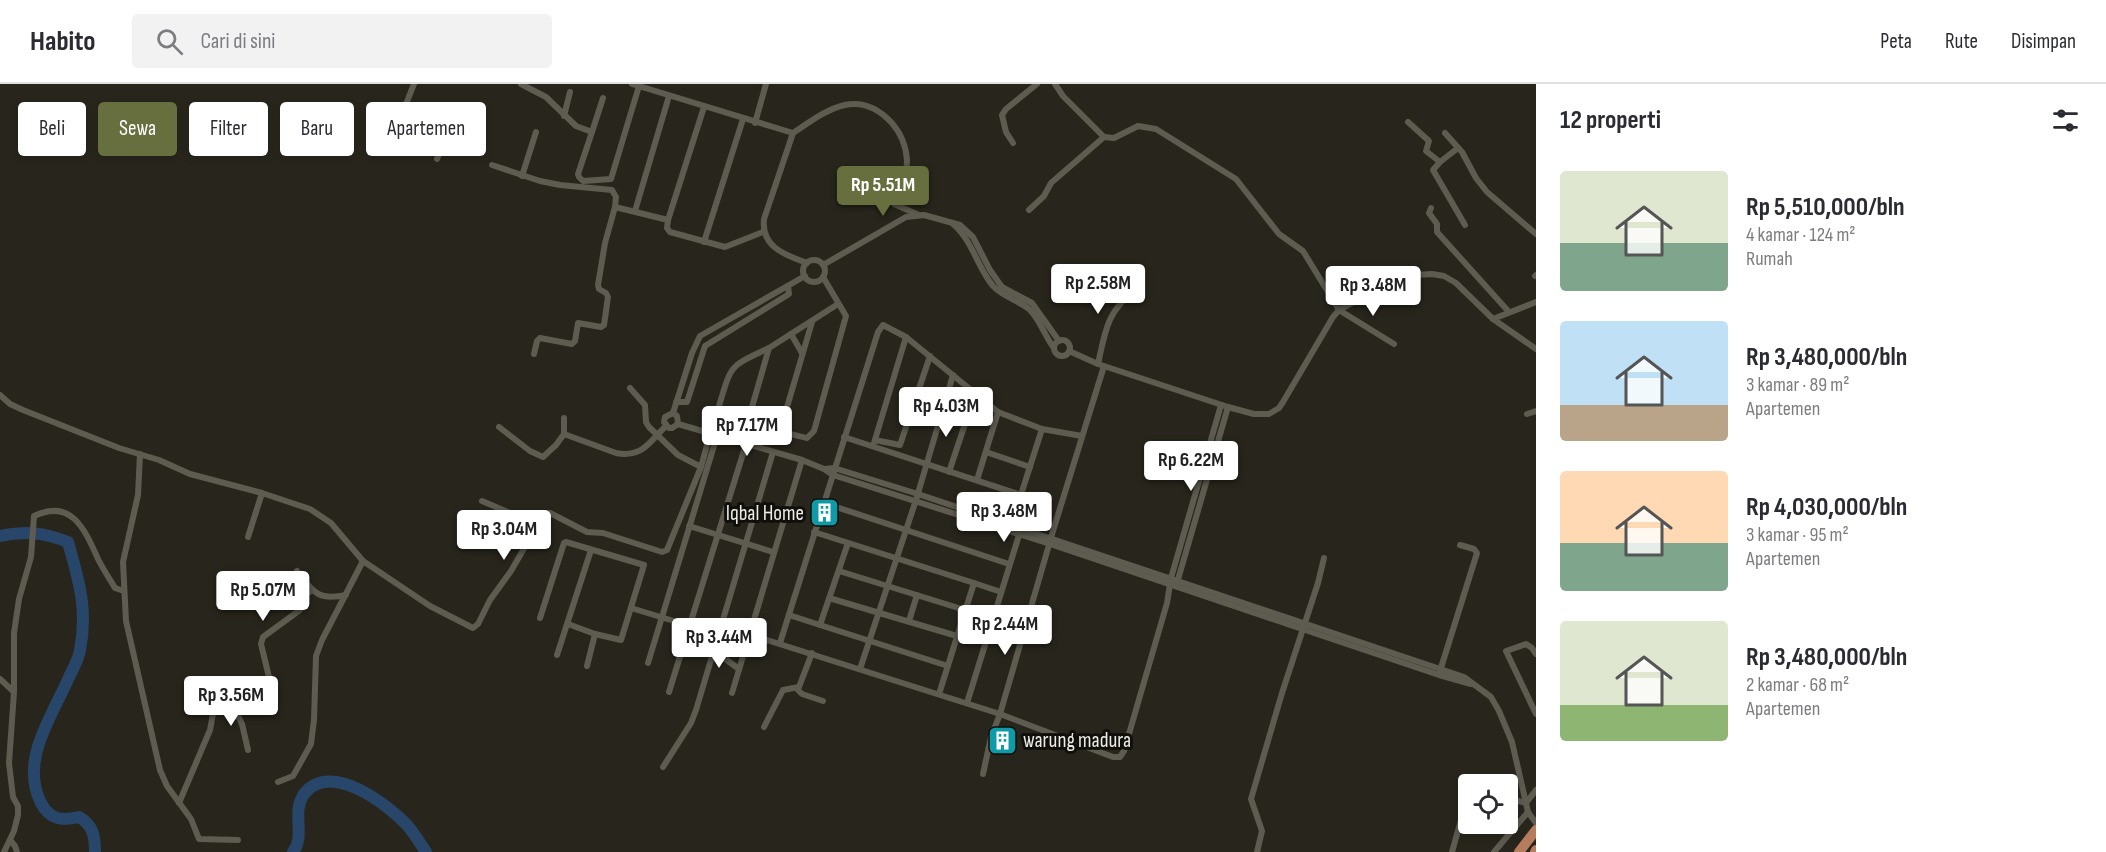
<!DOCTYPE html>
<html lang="id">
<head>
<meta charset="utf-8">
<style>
  body { margin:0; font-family:"Sofia Sans Condensed",sans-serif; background:#f2f2f3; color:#2b2b33; height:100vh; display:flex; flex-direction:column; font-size:22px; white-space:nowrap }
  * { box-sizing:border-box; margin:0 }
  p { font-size:20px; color:#7c7c81 }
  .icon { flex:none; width:33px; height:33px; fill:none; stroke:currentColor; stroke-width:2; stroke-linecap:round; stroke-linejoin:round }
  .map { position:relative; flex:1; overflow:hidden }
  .side { display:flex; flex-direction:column; background:#fff; width:570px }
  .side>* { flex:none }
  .banner { position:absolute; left:18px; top:18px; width:570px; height:54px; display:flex; gap:12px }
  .controls { position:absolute; left:1458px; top:690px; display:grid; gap:12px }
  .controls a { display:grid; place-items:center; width:60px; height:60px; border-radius:6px; background:#fff; box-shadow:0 3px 9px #0003; font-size:30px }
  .price { position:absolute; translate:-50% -51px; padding:0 14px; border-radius:6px; background:#fff; color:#222; font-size:20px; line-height:39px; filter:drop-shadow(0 2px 3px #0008) }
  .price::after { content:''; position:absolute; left:50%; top:36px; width:18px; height:14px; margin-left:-9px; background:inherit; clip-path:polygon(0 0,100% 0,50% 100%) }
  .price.active { background:#686f3e; color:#fff }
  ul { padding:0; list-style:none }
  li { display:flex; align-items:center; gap:18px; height:150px; padding:0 24px }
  li span { display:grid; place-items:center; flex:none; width:168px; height:120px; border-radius:6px; color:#555 }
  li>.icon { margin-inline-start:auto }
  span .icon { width:72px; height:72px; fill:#fffc; stroke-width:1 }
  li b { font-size:26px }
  h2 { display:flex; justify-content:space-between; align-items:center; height:72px; padding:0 24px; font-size:26px }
  .chip { padding:0 21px; border-radius:6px; background:#fff; box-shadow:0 3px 9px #0003; font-size:21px; line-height:54px }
  .chip.active { background:#686f3e; color:#fff }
  header { display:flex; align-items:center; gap:36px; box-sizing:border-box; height:84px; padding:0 30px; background:#fff; border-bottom:2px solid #e1e1e2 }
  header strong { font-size:28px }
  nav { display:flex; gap:33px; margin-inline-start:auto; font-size:21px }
  .search { width:420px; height:54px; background:#f2f2f3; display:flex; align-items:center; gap:15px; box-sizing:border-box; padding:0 21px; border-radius:6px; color:#7c7c81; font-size:22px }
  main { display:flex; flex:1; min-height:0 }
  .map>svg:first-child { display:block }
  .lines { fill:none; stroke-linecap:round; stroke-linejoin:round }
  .river { stroke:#284669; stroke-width:12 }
  .street { stroke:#5e5c50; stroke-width:6 }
  .primary { stroke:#b67c5e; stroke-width:10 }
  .labels { text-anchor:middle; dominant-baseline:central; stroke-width:6; stroke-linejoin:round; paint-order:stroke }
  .poi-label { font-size:21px; fill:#edece5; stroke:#100f0b; text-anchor:end }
</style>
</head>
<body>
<header>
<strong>Habito</strong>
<div class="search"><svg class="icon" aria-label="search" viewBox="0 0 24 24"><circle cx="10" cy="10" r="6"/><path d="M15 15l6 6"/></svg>Cari di sini</div>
<nav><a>Peta</a><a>Rute</a><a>Disimpan</a></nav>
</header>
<main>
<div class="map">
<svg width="1536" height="768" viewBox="0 0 1536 768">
  <rect width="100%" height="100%" fill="#28261c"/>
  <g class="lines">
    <g class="river">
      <path d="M0 452C26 447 43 448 68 458 79 497 88 526 80 566 79 574 74 583 70 591 53 631 19 676 41 719 50 736 62 737 79 733 93 741 95 752 95 768"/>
      <path d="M293 768C306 752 291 728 304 710 330 676 387 720 407 741 414 749 420 759 426 768"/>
    </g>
    <g class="street">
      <path d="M414 0 396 45 439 62 441 66 437 75"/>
      <path d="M521 0 546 13 576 42 592 48 578 90 579 93 583 97 611 95 639 2"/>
      <path d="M632 0 793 49 764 135C761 163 785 171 807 179"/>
      <path d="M1055 0 1063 12 1104 53 1114 54 1138 42 1156 45 1236 95 1279 150 1303 167 1339 226 1394 260"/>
      <path d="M564 32 570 8"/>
      <path d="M1408 38 1429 57 1426 67 1440 78"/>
      <path d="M755 39 766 0"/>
      <path d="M592 48 603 14"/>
      <path d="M793 49C826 27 857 2 891 38 901 49 906 62 907 76 907 85 905 96 902 104 899 110 895 114 894 120L919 131"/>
      <path d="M1445 49 1462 68 1476 94 1487 108 1536 150"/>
      <path d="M1013 59 1006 48 1002 31 1006 25 1037 0"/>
      <path d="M1458 64 1440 78 1433 86 1465 141"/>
      <path d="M492 81 540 97 560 101 612 106 616 113 615 123 668 136 667 144 670 148 725 163 763 148"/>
      <path d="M522 92 536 48"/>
      <path d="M1431 124 1429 129 1437 140V148L1509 228"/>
      <path d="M1029 126 1044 112 1051 99 1104 53"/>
      <path d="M635 127 669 12"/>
      <path d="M668 136 704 23"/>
      <path d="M953 140C973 157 977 183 993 202 1003 213 1018 216 1029 225 1040 235 1045 253 1054 264"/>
      <path d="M704 158 743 35"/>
      <circle cx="814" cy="187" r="11"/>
      <path d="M823 181 906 133 924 131 960 141 973 153 990 186 1002 203 1032 219 1059 257"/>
      <path d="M1535 192 1536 191"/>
      <path d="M1493 235 1536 265"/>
      <path d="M791 250 802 269"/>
      <circle cx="1062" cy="264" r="8"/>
      <path d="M769 264C729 283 732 279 719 322 721 327 720 327 725 330 744 340 784 348 807 354L814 347 846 232 823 193"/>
      <path d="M1069 267 1098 280 1228 323 1254 330H1269L1279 324 1283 318 1333 233 1339 226 1383 202 1415 191 1432 190 1444 192 1456 199 1493 235 1536 218"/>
      <path d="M534 270 537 257 540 254 572 260 575 257 578 239 601 243 604 241 608 213 606 209 599 205 598 201 605 159 615 123"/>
      <path d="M1098 280C1105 248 1107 226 1136 206"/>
      <path d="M630 304 645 321 646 338 649 343 678 371 701 383"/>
      <path d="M0 311 10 320 23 326 119 364 159 376 190 390 262 409 310 425 331 439 363 477 430 522 473 544 478 540 490 516 511 487 544 430 550 429 587 448 603 449 662 468 667 466 701 383 710 350"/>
      <path d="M676 318H687L705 262 789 210 788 202"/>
      <path d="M673 329 692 269 700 252 805 192"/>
      <path d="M1527 330 1536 327"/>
      <path d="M748 337 769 264 838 220"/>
      <path d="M678 340 677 332 673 329 665 333 664 338 669 344H672L678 340 802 376 824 385 833 391 1050 460 1439 591 1471 600"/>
      <path d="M499 343 530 367 543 373 556 361 564 350 616 369C643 374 649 358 666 342"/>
      <path d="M780 347 812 238"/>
      <path d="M564 350V334"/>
      <path d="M844 353 1021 411"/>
      <path d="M875 356 900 361 930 272"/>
      <path d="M874 359 906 253"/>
      <path d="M986 368 1030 383"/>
      <path d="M140 370 138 411 123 478 126 537 160 686 167 702 191 735 199 755 238 756"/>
      <path d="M825 385 834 384 918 410 1464 593 1491 613 1499 627 1512 658 1528 728 1536 739"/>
      <path d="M949 388 975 310"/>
      <path d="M977 396 998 328"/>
      <path d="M482 417 536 440"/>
      <path d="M824 419 1009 480"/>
      <path d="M689 442 773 468"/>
      <path d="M1010 445 1042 345"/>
      <path d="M814 448 974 499 939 610"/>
      <path d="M248 453 262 409"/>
      <path d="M848 459 820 541 948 582"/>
      <path d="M297 487C313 508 318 517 346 511"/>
      <path d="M839 487 965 526"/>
      <path d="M974 499 1001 508"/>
      <path d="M1177 499 1228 323"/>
      <path d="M829 514 957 552"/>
      <path d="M631 524 746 559 759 562 767 556 770 557 1000 630 1113 673H1120L1124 667 1167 519 1171 494 1221 321"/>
      <path d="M789 531 820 541"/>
      <path d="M540 534 564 459 566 458 644 481 621 556 595 550 568 540"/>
      <path d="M909 537 917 511"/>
      <path d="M990 543 1024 552"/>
      <path d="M780 559 878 248 883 241 906 253 998 328 1042 345 1082 352"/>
      <path d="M713 566 739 585"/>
      <path d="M1536 570 1532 564 1526 560 1506 567 1536 630"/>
      <path d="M557 571 591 466"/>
      <path d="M648 579 717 352"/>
      <path d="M587 582 595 550"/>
      <path d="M860 585 916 416 953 291"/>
      <path d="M1440 587 1477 469 1474 465 1460 461"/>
      <path d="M269 593 261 560 263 553 300 526 307 510 312 506"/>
      <path d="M0 595 14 608"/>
      <path d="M797 605 802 610 823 617"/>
      <path d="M669 608 746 360"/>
      <path d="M732 609 802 376"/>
      <path d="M967 619 1020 448"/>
      <path d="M764 643 783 606 799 603 812 569"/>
      <path d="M663 683 691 639 696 626 773 368"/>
      <path d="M983 690 991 653 1000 630 1053 447 1104 282"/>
      <path d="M278 698 293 692 311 660 314 636 316 572 322 556 363 477"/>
      <path d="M1508 714 1526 719 1536 706"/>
      <path d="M179 719 210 646 216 614 232 619 242 640 248 666"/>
      <path d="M10 756 15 762 17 768"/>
      <path d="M4 768 14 747 18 731V722L13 713 9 679 14 608V549L19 515 31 473 34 432C72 414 85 446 98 475 103 485 109 494 115 504L124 507"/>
      <path d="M1257 768 1262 747 1251 715 1282 609 1318 499 1324 474"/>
      <path d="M1452 768 1468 711"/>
      <path d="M1494 768 1528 728"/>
    </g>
    <g class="primary">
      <path d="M1519 768 1536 746"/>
      <path d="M1535 768 1536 766"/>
    </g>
  </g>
  <defs>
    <symbol id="building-square" viewBox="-11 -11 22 22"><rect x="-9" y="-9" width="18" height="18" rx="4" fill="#0f9aa8" stroke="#100f0b"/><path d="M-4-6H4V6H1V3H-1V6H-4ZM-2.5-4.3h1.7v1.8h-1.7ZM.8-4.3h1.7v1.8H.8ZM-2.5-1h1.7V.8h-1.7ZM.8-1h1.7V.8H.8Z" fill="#fff"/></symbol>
  </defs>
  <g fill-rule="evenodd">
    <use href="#building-square" x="808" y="412" width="33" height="33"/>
    <use href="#building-square" x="986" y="640" width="33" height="33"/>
  </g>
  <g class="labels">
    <g class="poi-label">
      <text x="804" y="429">Iqbal Home</text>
      <text x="1023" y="656" text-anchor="start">warung madura</text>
    </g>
  </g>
</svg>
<div class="controls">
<a><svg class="icon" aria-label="locate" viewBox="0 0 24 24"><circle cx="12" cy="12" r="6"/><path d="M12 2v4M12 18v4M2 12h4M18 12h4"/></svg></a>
</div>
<b class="price active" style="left:883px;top:133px">Rp 5.51M</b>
<b class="price" style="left:1098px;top:231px">Rp 2.58M</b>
<b class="price" style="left:1373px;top:233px">Rp 3.48M</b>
<b class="price" style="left:946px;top:354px">Rp 4.03M</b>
<b class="price" style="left:747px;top:373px">Rp 7.17M</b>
<b class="price" style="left:1191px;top:408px">Rp 6.22M</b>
<b class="price" style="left:1004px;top:459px">Rp 3.48M</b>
<b class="price" style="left:504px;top:477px">Rp 3.04M</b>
<b class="price" style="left:263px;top:538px">Rp 5.07M</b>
<b class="price" style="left:1005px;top:572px">Rp 2.44M</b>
<b class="price" style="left:719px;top:585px">Rp 3.44M</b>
<b class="price" style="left:231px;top:643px">Rp 3.56M</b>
<div class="banner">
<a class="chip">Beli</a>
<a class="chip active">Sewa</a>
<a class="chip">Filter</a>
<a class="chip">Baru</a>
<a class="chip">Apartemen</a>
</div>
</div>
<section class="side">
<h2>12 properti<svg class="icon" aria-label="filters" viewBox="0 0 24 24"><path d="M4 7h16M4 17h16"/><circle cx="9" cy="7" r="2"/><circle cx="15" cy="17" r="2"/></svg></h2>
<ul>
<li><span style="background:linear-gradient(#dfe7d0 60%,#7fa58c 0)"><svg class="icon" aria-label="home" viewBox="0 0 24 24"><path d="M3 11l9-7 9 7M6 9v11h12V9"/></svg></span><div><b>Rp 5,510,000/bln</b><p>4 kamar · 124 m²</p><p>Rumah</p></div></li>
<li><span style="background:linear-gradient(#bfe0f5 70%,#b9a48a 0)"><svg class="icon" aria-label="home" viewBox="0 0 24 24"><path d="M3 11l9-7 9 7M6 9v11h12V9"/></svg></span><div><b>Rp 3,480,000/bln</b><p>3 kamar · 89 m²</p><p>Apartemen</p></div></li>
<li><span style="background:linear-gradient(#ffd9b3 60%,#7fa58c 0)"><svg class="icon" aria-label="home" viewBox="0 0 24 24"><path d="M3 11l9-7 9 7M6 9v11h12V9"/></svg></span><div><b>Rp 4,030,000/bln</b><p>3 kamar · 95 m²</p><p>Apartemen</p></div></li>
<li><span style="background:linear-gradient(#dfe7d0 70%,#8fb573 0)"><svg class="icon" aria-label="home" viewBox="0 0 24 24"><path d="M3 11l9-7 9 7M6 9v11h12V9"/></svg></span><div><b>Rp 3,480,000/bln</b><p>2 kamar · 68 m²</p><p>Apartemen</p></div></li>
</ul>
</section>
</main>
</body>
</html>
